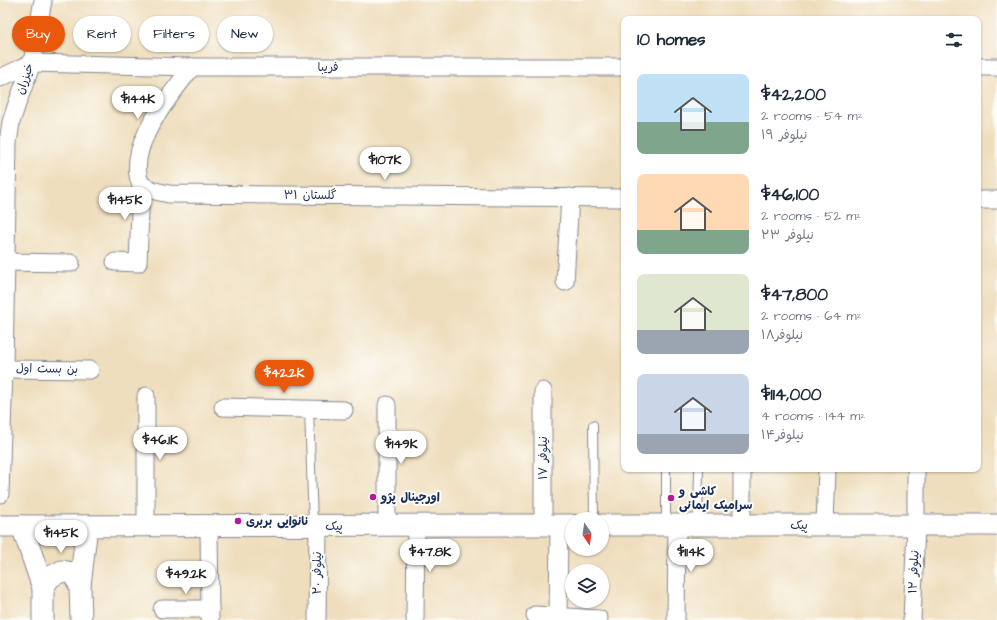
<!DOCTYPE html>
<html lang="en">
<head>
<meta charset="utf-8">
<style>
  body { margin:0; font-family:"Architects Daughter","Playpen Sans Arabic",sans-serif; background:#f2f2f3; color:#1f2937; height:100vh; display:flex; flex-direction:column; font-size:15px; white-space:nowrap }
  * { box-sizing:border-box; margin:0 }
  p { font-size:13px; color:#747a83 }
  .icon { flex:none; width:22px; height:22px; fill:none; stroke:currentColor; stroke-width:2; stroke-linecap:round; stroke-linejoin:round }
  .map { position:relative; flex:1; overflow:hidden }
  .drawer { position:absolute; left:621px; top:16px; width:360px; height:456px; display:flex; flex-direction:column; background:#fff; border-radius:8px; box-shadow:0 1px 3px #0004 }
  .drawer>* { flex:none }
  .guide { position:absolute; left:12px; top:16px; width:380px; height:36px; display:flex; gap:8px }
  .needle { width:26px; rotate:167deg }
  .fabs { position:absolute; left:565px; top:512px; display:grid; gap:8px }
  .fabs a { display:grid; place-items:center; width:44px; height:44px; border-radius:50%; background:#fff; box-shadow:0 1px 3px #0004; font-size:20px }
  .price { position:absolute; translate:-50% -34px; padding:0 9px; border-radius:14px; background:#fff; color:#222; font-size:13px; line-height:26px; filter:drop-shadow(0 1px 2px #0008) }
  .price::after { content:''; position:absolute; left:50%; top:24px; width:12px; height:9px; margin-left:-6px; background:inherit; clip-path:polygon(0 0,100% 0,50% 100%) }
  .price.on { background:#ea580c; color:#fff }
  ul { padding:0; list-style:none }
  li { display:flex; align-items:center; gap:12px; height:100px; padding:0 16px }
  li span { display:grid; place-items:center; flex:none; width:112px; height:80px; border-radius:8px; color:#555 }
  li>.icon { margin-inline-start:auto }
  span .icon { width:48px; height:48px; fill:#fffc; stroke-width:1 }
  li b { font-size:17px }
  h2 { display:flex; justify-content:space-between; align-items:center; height:48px; padding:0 16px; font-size:17px }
  .pill { padding:0 14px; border-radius:18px; background:#fff; box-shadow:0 1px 3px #0004; font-size:14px; line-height:36px }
  .pill.on { background:#ea580c; color:#fff }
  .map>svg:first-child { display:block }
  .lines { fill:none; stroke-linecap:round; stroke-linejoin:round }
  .service-casing { stroke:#85868e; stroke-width:10 }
  .minor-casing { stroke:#85868e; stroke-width:19 }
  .tertiary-casing { stroke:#85868e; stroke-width:23 }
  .service { stroke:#fff; stroke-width:8 }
  .minor { stroke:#fff; stroke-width:17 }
  .tertiary { stroke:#fff; stroke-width:21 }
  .poi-dot { fill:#b5179e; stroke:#fdfcf7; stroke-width:1.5 }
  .labels { text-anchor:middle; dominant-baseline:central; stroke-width:4; stroke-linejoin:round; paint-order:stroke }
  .street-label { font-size:12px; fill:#1b2f5e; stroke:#fdfcf7 }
  .poi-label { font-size:12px; font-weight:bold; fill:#1b2f5e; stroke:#fdfcf7; text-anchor:start }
</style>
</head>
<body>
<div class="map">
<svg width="997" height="620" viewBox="0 0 997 620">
  <rect width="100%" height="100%" fill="#fdfcf7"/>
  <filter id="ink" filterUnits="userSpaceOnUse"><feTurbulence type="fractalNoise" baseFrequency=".025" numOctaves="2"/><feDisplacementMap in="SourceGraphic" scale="8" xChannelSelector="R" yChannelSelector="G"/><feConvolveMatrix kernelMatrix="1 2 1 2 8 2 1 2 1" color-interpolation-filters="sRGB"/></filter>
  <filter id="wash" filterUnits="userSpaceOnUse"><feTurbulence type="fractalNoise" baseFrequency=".012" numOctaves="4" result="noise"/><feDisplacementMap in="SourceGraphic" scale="16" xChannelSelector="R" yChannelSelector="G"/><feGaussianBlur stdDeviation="0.9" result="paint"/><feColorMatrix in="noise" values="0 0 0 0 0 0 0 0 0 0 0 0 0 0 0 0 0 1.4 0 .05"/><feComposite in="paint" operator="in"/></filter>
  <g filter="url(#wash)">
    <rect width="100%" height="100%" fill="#efdebd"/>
  </g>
  <g filter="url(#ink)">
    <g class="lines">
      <defs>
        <g id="service">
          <path d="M309 409 313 525"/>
          <path d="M593 425 594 519"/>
          <path d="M666 524V469"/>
          <path d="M698 524 699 469"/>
        </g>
        <g id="minor">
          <path d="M978 67H997"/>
          <path d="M0 78 32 63 192 67H624"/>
          <path d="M141 185 155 191 169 194 624 198"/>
          <path d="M978 200H997"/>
          <path d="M6 262 71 263"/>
          <path d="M115 262 138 263 141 185C124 147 171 95 192 67"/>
          <path d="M565 282 570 197"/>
          <path d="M4 369 90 370"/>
          <path d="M543 391V525"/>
          <path d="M146 396V526"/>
          <path d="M387 405V525"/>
          <path d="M223 407 344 410"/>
          <path d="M742 469V525"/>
          <path d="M0 494 4 369 8 143 11 122 17 104 32 63 43 0"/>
          <path d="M825 525 827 469"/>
          <path d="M209 526 210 620"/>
          <path d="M162 609H210"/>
          <path d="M535 615 599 619"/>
          <path d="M317 620 318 526"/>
          <path d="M415 620 416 525"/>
          <path d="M558 620 559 525"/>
          <path d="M676 620 677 525"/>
          <path d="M912 620 916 525V469"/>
        </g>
        <g id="tertiary">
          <path d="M602 525H997"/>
          <path d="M0 526 572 525"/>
          <path d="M22 526 43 588V620"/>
          <path d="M43 588 50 577 62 571 72 573 80 585"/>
          <path d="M81 620 80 585 87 526"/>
        </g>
      </defs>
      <use href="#service" class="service-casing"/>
      <use href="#minor" class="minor-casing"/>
      <use href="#tertiary" class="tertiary-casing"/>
      <use href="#service" class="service"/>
      <use href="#minor" class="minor"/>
      <use href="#tertiary" class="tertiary"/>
    </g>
  </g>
  <g class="poi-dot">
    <circle cx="373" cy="497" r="4"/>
    <circle cx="671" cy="498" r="4"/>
    <circle cx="238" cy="521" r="4"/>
  </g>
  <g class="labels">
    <g class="street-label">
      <text x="328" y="67">فریبا</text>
      <text transform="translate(25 79) rotate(-71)">خیزران</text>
      <text x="310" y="195">گلستان ۳۱</text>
      <text transform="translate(47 369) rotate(1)">بن بست اول</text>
      <text transform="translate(543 458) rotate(-90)">نیلوفر ۱۷</text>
      <text x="799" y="525">پیک</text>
      <text x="334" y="526">پیک</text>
      <text transform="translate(914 572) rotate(-87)">نیلوفر ۱۲</text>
      <text transform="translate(317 573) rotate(-90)">نیلوفر ۲۰</text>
    </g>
    <g class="poi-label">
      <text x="679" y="491">کاشی و<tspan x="679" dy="14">سرامیک ایمانی</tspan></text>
      <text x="381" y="497">اورجینال پژو</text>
      <text x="246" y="521">نانوایی بربری</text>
    </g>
  </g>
</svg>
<div class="fabs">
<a><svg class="needle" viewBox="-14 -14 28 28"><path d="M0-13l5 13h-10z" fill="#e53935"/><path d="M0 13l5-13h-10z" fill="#747a83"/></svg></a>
<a><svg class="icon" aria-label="layers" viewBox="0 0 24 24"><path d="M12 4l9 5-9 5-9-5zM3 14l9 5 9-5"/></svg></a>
</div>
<b class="price" style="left:138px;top:120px">$144K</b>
<b class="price" style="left:385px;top:181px">$107K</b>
<b class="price" style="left:125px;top:221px">$145K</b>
<b class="price on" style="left:284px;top:394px">$42.2K</b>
<b class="price" style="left:160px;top:461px">$46.1K</b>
<b class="price" style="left:401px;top:465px">$149K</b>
<b class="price" style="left:61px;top:554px">$145K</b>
<b class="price" style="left:430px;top:573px">$47.8K</b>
<b class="price" style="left:691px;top:573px">$114K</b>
<b class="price" style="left:186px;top:595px">$49.2K</b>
<div class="guide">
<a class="pill on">Buy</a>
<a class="pill">Rent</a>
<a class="pill">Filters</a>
<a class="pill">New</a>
</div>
<section class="drawer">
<h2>10 homes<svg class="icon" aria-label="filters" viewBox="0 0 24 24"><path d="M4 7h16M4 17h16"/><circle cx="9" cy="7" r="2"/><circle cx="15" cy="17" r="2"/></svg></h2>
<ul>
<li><span style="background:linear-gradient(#bfe0f5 60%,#7fa58c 0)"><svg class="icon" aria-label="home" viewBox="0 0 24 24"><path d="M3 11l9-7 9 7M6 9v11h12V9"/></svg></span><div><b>$42,200</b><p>2 rooms · 54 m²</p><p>نیلوفر ۱۹</p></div></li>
<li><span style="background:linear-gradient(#ffd9b3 70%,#7fa58c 0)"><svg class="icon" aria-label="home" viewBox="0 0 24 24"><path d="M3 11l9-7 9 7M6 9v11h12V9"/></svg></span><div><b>$46,100</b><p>2 rooms · 52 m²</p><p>نیلوفر ۲۳</p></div></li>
<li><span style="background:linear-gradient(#dfe7d0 70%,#9aa5b1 0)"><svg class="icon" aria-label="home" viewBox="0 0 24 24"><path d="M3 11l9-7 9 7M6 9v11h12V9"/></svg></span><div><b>$47,800</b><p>2 rooms · 64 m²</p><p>نیلوفر۱۸</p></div></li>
<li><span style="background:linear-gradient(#c9d6e8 75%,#9aa5b1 0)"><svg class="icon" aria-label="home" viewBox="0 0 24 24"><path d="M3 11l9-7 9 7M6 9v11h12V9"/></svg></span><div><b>$114,000</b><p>4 rooms · 144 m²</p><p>نیلوفر۱۴</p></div></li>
</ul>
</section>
</div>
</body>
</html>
